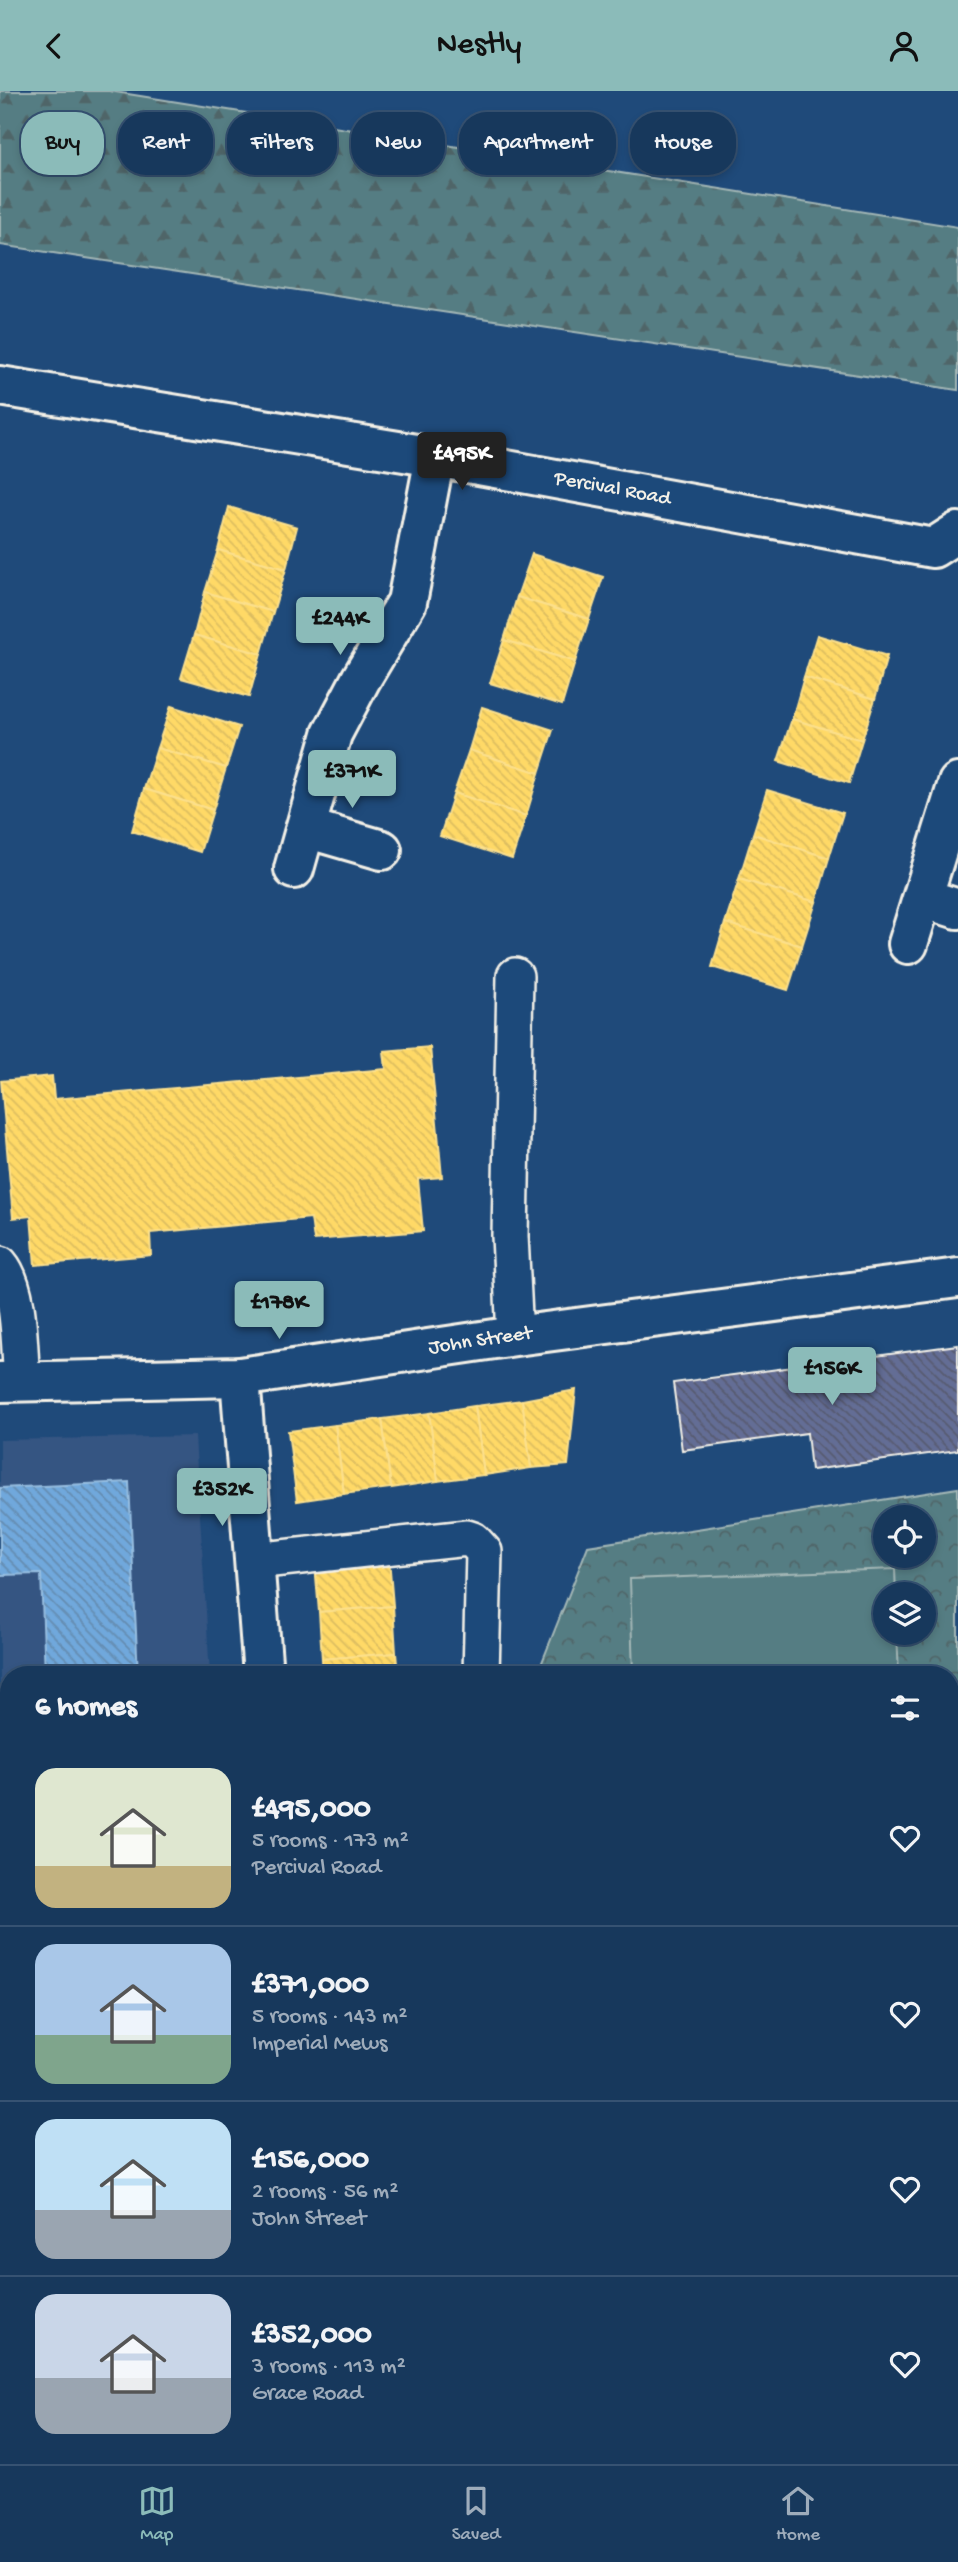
<!DOCTYPE html>
<html lang="en">
<head>
<meta charset="utf-8">
<style>
  body { margin:0; font-family:"Gochi Hand",sans-serif; background:#244365; color:#f1f3f6; height:100vh; display:flex; flex-direction:column; font-size:26px; white-space:nowrap }
  * { box-sizing:border-box; margin:0 }
  p { font-size:23px; color:#9eacbb }
  .icon { flex:none; width:38px; height:38px; fill:none; stroke:currentColor; stroke-width:2; stroke-linecap:round; stroke-linejoin:round }
  .map { position:relative; flex:1; overflow:hidden }
  .sheet { position:absolute; left:0px; top:1575px; width:959px; height:798px; display:flex; flex-direction:column; background:#17385c; border-radius:28px 28px 0 0; box-shadow:0 4px 10px #0003,0 0 0 2px #365272 }
  .sheet>* { flex:none }
  .banner { position:absolute; left:21px; top:21px; width:917px; height:63px; display:flex; gap:14px }
  .controls { position:absolute; left:873px; top:1414px; display:grid; gap:14px }
  .controls a { display:grid; place-items:center; width:63px; height:63px; border-radius:50%; background:#17385c; box-shadow:0 4px 10px #0003,0 0 0 2px #365272; font-size:35px }
  .price { position:absolute; translate:-50% -60px; padding:0 16px; border-radius:7px; background:#8bbbb9; color:#111; font-size:23px; line-height:46px; filter:drop-shadow(0 2px 4px #0008) }
  .price::after { content:''; position:absolute; left:50%; top:42px; width:21px; height:16px; margin-left:-10px; background:inherit; clip-path:polygon(0 0,100% 0,50% 100%) }
  .price.active { background:#222; color:#fff }
  ul { padding:0; list-style:none }
  li { display:flex; align-items:center; gap:21px; height:175px; padding:0 35px }
  li+li { border-top:2px solid #365272 }
  li span { display:grid; place-items:center; flex:none; width:196px; height:140px; border-radius:21px; color:#555 }
  li>.icon { margin-inline-start:auto }
  span .icon { width:84px; height:84px; fill:#fffc; stroke-width:1 }
  li b { font-size:30px }
  h2 { display:flex; justify-content:space-between; align-items:center; height:84px; padding:0 35px; font-size:30px }
  .pill { padding:0 24px; border-radius:28px; background:#17385c; box-shadow:0 4px 10px #0003,0 0 0 2px #365272; font-size:24px; line-height:63px }
  .pill.active { background:#8bbbb9; color:#111 }
  header { display:flex; justify-content:space-between; align-items:center; height:91px; padding:0 35px; background:#8bbbb9; color:#111; font-size:32px; font-weight:600 }
  .menu { display:flex; justify-content:space-around; align-items:center; height:98px; border-top:2px solid #365272; background:#17385c; font-size:19px; color:#9eacbb }
  .menu a { display:grid; justify-items:center; gap:4px }
  .menu .active { color:#8bbbb9 }
  .map>svg:first-child { display:block }
  .built { fill:#345482 }
  .forest { fill:url(#forest-firs); stroke:#a4b7b6; stroke-width:2 }
  .park { fill:url(#park-crowns); stroke:#a4b7b6; stroke-width:2; fill-rule:evenodd }
  .pitch { fill:#557d83; stroke:#a4b7b6; stroke-width:2 }
  .homes { fill:url(#homes-back-hatch); stroke:#fce08d; stroke-width:2 }
  .schools { fill:url(#schools-back-hatch); stroke:#97bee0; stroke-width:2 }
  .building { fill:url(#building-back-hatch); stroke:#f4f1e8; stroke-width:2 }
  .lines { fill:none; stroke-linecap:round; stroke-linejoin:round }
  .lane-casing { stroke:#f4f1e8; stroke-width:40 }
  .street-casing { stroke:#f4f1e8; stroke-width:44 }
  .lane { stroke:#1f4a7a; stroke-width:35 }
  .street { stroke:#1f4a7a; stroke-width:38 }
  .labels { text-anchor:middle; dominant-baseline:central; stroke-width:7; stroke-linejoin:round; paint-order:stroke }
  .street-label { font-size:21px; fill:#f4f1e8; stroke:#1f4a7a }
</style>
</head>
<body>
<header><svg class="icon" aria-label="back" viewBox="0 0 24 24"><path d="M15 5l-7 7 7 7"/></svg>Nestly<svg class="icon" aria-label="person" viewBox="0 0 24 24"><circle cx="12" cy="8" r="4"/><path d="M4 21q1-7 8-7t8 7"/></svg></header>
<div class="map">
<svg width="958" height="2373" viewBox="0 0 958 2373">
  <defs>
    <pattern id="forest-firs" width="22" height="20" patternUnits="userSpaceOnUse" patternTransform="scale(1.75)"><rect width="22" height="20" fill="#557d83"/><path d="M5 1l3.5 6h-7zM16 11l3.5 6h-7z" fill="#506568"/></pattern>
    <pattern id="park-crowns" width="20" height="18" patternUnits="userSpaceOnUse" patternTransform="scale(1.75)"><rect width="20" height="18" fill="#557d83"/><path d="M2 6a3 3 0 1 1 6 0M12 15a3 3 0 1 1 6 0" fill="none" stroke="#506568"/></pattern>
    <pattern id="homes-back-hatch" width="6" height="6" patternUnits="userSpaceOnUse" patternTransform="scale(1.75)"><rect width="6" height="6" fill="#ffd966"/><path d="M-1 5l2 2M0 0l6 6M5-1l2 2" fill="none" stroke="#dbbc60"/></pattern>
    <pattern id="schools-back-hatch" width="6" height="6" patternUnits="userSpaceOnUse" patternTransform="scale(1.75)"><rect width="6" height="6" fill="#6fa8dc"/><path d="M-1 5l2 2M0 0l6 6M5-1l2 2" fill="none" stroke="#648baf"/></pattern>
    <pattern id="building-back-hatch" width="6" height="6" patternUnits="userSpaceOnUse" patternTransform="scale(1.75)"><rect width="6" height="6" fill="#646d95"/><path d="M-1 5l2 2M0 0l6 6M5-1l2 2" fill="none" stroke="#565a6e"/></pattern>
  </defs>
  <rect width="100%" height="100%" fill="#1f4a7a"/>
  <filter id="ink" filterUnits="userSpaceOnUse"><feTurbulence type="fractalNoise" baseFrequency=".0143" numOctaves="2"/><feDisplacementMap in="SourceGraphic" scale="14" xChannelSelector="R" yChannelSelector="G"/><feConvolveMatrix kernelMatrix="1 2 1 2 8 2 1 2 1" color-interpolation-filters="sRGB"/></filter>
  <g filter="url(#ink)">
    <path class="built" d="M195 1345 210 1584H9V1907L0 1908V1349Z"/>
    <path class="forest" d="M0 0H109L958 136V299L0 154Z"/>
    <path class="park" d="M958 1397V2039L950 2042V1584H537L588 1455ZM886 1426H924V1465H886ZM886 1503H924V1542H886Z"/>
    <path class="pitch" d="M895 1478 896 1503H886V1542H897L899 1584H633L630 1488Z"/>
    <g class="homes">
      <path d="M229 416 297 436 286 478 218 459Z"/>
      <path d="M218 459 286 478 273 521 205 501Z"/>
      <path d="M532 463 603 486 589 528 517 506Z"/>
      <path d="M205 501 273 521 261 563 194 544Z"/>
      <path d="M517 506 589 528 575 571 504 549Z"/>
      <path d="M194 544 261 563 249 606 181 587Z"/>
      <path d="M817 544 887 565 875 608 804 586Z"/>
      <path d="M504 549 575 571 562 614 490 592Z"/>
      <path d="M804 586 875 608 862 649 792 628Z"/>
      <path d="M171 615 239 636 226 677 157 657Z"/>
      <path d="M482 616 553 639 539 682 469 659Z"/>
      <path d="M792 628 862 649 849 692 778 670Z"/>
      <path d="M157 657 226 677 213 719 144 698Z"/>
      <path d="M469 659 539 682 526 725 454 702Z"/>
      <path d="M144 698 213 719 200 761 132 740Z"/>
      <path d="M767 699 843 722 829 767 753 743Z"/>
      <path d="M454 702 526 725 512 768 440 745Z"/>
      <path d="M753 743 829 767 816 811 739 788Z"/>
      <path d="M739 788 816 811 802 855 725 832Z"/>
      <path d="M725 832 802 855 788 899 712 876Z"/>
      <path d="M430 956 442 1086 418 1088 423 1140 314 1149 311 1127 150 1142 151 1164 35 1174 31 1125 13 1127 1 990 52 985 54 1008 386 978 384 960Z"/>
      <path d="M576 1299 568 1374 531 1377 522 1309Z"/>
      <path d="M522 1309 531 1377 484 1384 475 1315Z"/>
      <path d="M475 1315 484 1384 438 1390 429 1322Z"/>
      <path d="M429 1322 438 1390 391 1397 382 1328Z"/>
      <path d="M382 1328 391 1397 344 1403 335 1334Z"/>
      <path d="M335 1334 344 1403 297 1410 288 1340Z"/>
      <path d="M389 1467 393 1515 319 1521 315 1473Z"/>
      <path d="M393 1515 396 1562 322 1568 319 1521Z"/>
      <path d="M396 1562 398 1584H323L322 1568Z"/>
      <path d="M1 2229 7 2273 0 2274V2230Z"/>
      <path d="M7 2273 9 2317 0 2318V2274Z"/>
      <path d="M9 2317V2361L0 2362V2318Z"/>
      <path d="M9 2361V2364H19L20 2373H0V2362Z"/>
      <path d="M188 2364H261L262 2373H189Z"/>
      <path d="M405 2364H509L510 2371 406 2373Z"/>
    </g>
    <path class="schools" d="M129 1391 138 1584H45L41 1483 0 1484V1397Z"/>
    <g class="building">
      <path d="M958 1254V1359L811 1379 807 1342 682 1359 673 1292Z"/>
      <path d="M958 2202V2292L950 2294V2205Z"/>
      <path d="M721 2364H858L832 2373H724Z"/>
    </g>
    <g class="lines">
      <defs>
        <g id="lane">
          <path d="M0 1173C21 1197 19 1259 22 1291"/>
          <path d="M515 1245 510 1145 515 885"/>
          <path d="M254 1470 467 1447 473 1449 484 1461 481 1584"/>
          <path d="M109 2364 110 2373"/>
          <path d="M578 2373V2364"/>
        </g>
        <g id="street">
          <path id="s1" d="M0 295 435 366 933 457 958 441"/>
          <path d="M306 737 382 759"/>
          <path d="M294 778 332 643 361 588 407 511 435 366"/>
          <path d="M923 807 958 818"/>
          <path d="M908 853 958 692"/>
          <path d="M240 1286 263 1584"/>
          <path id="s2" d="M0 1291 240 1286 515 1245 958 1187"/>
          <path d="M322 2364 323 2373"/>
        </g>
      </defs>
      <use href="#lane" class="lane-casing"/>
      <use href="#street" class="street-casing"/>
      <use href="#lane" class="lane"/>
      <use href="#street" class="street"/>
    </g>
  </g>
  <g class="labels">
    <g class="street-label">
      <text stroke="none"><textPath href="#s1" startOffset="621">Percival Road</textPath></text>
      <text stroke="none"><textPath href="#s2" startOffset="483">John Street</textPath></text>
    </g>
  </g>
</svg>
<div class="controls">
<a><svg class="icon" aria-label="locate" viewBox="0 0 24 24"><circle cx="12" cy="12" r="6"/><path d="M12 2v4M12 18v4M2 12h4M18 12h4"/></svg></a>
<a><svg class="icon" aria-label="layers" viewBox="0 0 24 24"><path d="M12 4l9 5-9 5-9-5zM3 14l9 5 9-5"/></svg></a>
</div>
<b class="price active" style="left:462px;top:401px">£495K</b>
<b class="price" style="left:340px;top:566px">£244K</b>
<b class="price" style="left:352px;top:719px">£371K</b>
<b class="price" style="left:279px;top:1250px">£178K</b>
<b class="price" style="left:832px;top:1316px">£156K</b>
<b class="price" style="left:222px;top:1437px">£352K</b>
<div class="banner">
<a class="pill active">Buy</a>
<a class="pill">Rent</a>
<a class="pill">Filters</a>
<a class="pill">New</a>
<a class="pill">Apartment</a>
<a class="pill">House</a>
</div>
<section class="sheet">
<h2>6 homes<svg class="icon" aria-label="filters" viewBox="0 0 24 24"><path d="M4 7h16M4 17h16"/><circle cx="9" cy="7" r="2"/><circle cx="15" cy="17" r="2"/></svg></h2>
<ul>
<li><span style="background:linear-gradient(#dfe7d0 70%,#c2b280 0)"><svg class="icon" aria-label="home" viewBox="0 0 24 24"><path d="M3 11l9-7 9 7M6 9v11h12V9"/></svg></span><div><b>£495,000</b><p>5 rooms · 173 m²</p><p>Percival Road</p></div><svg class="icon" aria-label="heart" viewBox="0 0 24 24"><path d="M12 20l-8-8c-3-5 5-10 8-4 3-6 11-1 8 4z"/></svg></li>
<li><span style="background:linear-gradient(#a9c7e8 65%,#7fa58c 0)"><svg class="icon" aria-label="home" viewBox="0 0 24 24"><path d="M3 11l9-7 9 7M6 9v11h12V9"/></svg></span><div><b>£371,000</b><p>5 rooms · 143 m²</p><p>Imperial Mews</p></div><svg class="icon" aria-label="heart" viewBox="0 0 24 24"><path d="M12 20l-8-8c-3-5 5-10 8-4 3-6 11-1 8 4z"/></svg></li>
<li><span style="background:linear-gradient(#bfe0f5 65%,#9aa5b1 0)"><svg class="icon" aria-label="home" viewBox="0 0 24 24"><path d="M3 11l9-7 9 7M6 9v11h12V9"/></svg></span><div><b>£156,000</b><p>2 rooms · 56 m²</p><p>John Street</p></div><svg class="icon" aria-label="heart" viewBox="0 0 24 24"><path d="M12 20l-8-8c-3-5 5-10 8-4 3-6 11-1 8 4z"/></svg></li>
<li><span style="background:linear-gradient(#c9d6e8 60%,#9aa5b1 0)"><svg class="icon" aria-label="home" viewBox="0 0 24 24"><path d="M3 11l9-7 9 7M6 9v11h12V9"/></svg></span><div><b>£352,000</b><p>3 rooms · 113 m²</p><p>Grace Road</p></div><svg class="icon" aria-label="heart" viewBox="0 0 24 24"><path d="M12 20l-8-8c-3-5 5-10 8-4 3-6 11-1 8 4z"/></svg></li>
</ul>
</section>
</div>
<nav class="menu">
<a class="active"><svg class="icon" aria-label="map" viewBox="0 0 24 24"><path d="M3 6l6-2 6 2 6-2v14l-6 2-6-2-6 2zM9 4v14M15 6v14"/></svg>Map</a>
<a><svg class="icon" aria-label="saved" viewBox="0 0 24 24"><path d="M7 4h10v16l-5-4-5 4z"/></svg>Saved</a>
<a><svg class="icon" aria-label="home" viewBox="0 0 24 24"><path d="M3 11l9-7 9 7M6 9v11h12V9"/></svg>Home</a>
</nav>
</body>
</html>
